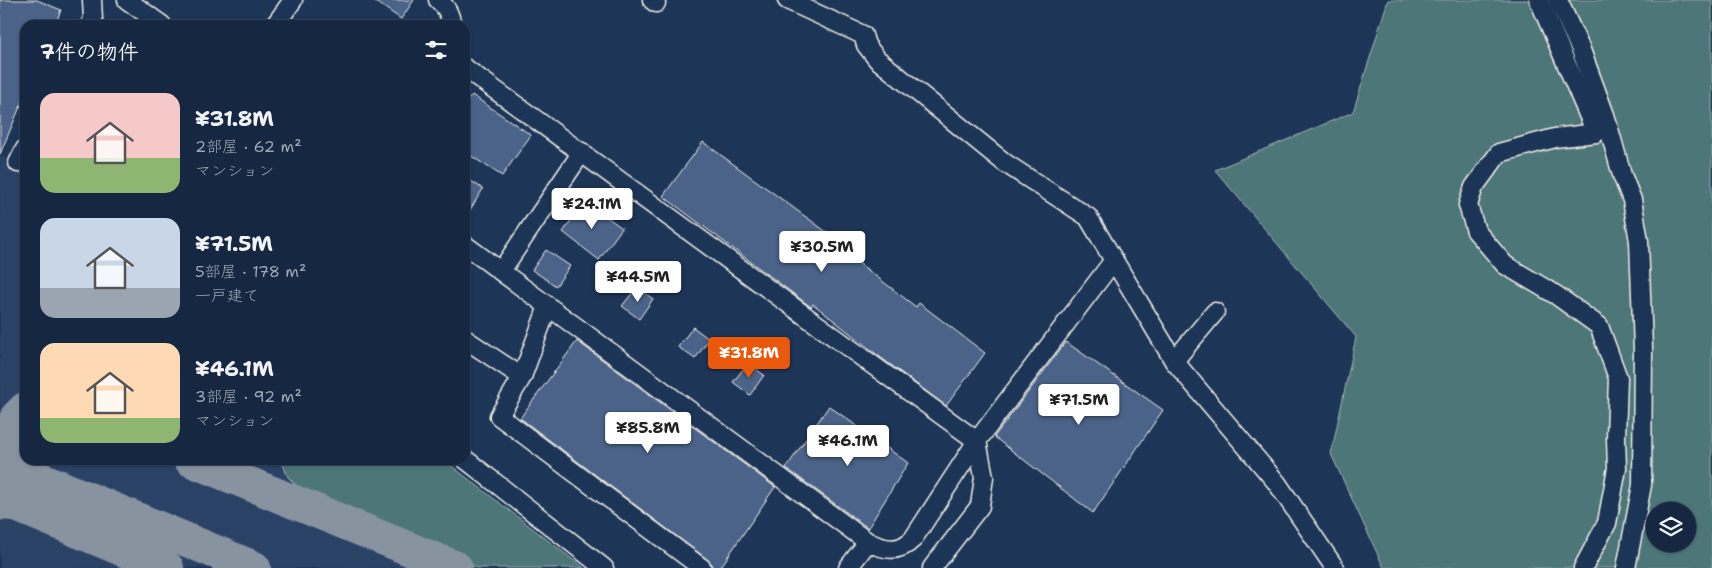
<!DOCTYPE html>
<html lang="ja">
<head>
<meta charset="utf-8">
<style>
  body { margin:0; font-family:"Shantell Sans","Klee One",sans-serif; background:#23344c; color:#f1f3f6; height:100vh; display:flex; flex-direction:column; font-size:19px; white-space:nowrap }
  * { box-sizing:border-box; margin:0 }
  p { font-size:16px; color:#9ea6b1 }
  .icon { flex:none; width:28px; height:28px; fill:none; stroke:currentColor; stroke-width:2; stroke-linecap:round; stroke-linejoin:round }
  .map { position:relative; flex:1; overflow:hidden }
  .side { position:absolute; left:20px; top:20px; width:450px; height:445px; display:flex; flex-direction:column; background:#162841; border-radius:15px; box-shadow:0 1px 4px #0004,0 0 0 1px #35445a }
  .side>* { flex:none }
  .fabs { position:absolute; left:1646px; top:502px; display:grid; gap:10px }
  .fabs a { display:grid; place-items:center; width:50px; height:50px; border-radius:50%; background:#162841; box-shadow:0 1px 4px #0004,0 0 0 1px #35445a; font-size:25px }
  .price { position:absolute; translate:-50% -42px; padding:0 11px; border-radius:5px; background:#fff; color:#222; font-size:16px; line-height:32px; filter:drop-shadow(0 1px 2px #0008) }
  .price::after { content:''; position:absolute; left:50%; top:30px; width:15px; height:11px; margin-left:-8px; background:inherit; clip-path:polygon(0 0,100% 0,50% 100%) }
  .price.current { background:#ea580c; color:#fff }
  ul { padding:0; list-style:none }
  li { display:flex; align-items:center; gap:15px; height:125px; padding:0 20px }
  li span { display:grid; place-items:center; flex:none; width:140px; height:100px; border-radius:15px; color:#555 }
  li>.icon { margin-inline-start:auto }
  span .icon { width:60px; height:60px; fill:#fffc; stroke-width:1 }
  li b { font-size:21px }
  h2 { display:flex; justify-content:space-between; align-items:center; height:60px; padding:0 20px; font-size:21px }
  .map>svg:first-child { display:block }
  .built { fill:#2b4366 }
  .green { fill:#4e7679; stroke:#a1b4b0; fill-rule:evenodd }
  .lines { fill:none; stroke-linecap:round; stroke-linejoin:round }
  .taxiway { stroke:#8893a0; stroke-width:34 }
  .building { fill:#4c6489; stroke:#f4f1e8 }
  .minor-casing { stroke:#f4f1e8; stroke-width:21 }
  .minor { stroke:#1d3557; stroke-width:18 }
</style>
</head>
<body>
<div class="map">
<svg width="1712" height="568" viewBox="0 0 1712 568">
  <rect width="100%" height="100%" fill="#1d3557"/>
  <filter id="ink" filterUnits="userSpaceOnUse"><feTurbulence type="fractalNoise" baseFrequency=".02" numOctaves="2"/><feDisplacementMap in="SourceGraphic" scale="10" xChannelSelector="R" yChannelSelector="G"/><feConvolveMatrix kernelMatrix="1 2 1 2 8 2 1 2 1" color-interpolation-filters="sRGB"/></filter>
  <g filter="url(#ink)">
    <path class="built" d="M0 156 25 166V460H281L288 477 316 498 478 568H0Z"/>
    <g class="green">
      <path d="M1388 0H1712V568H1384L1331 454 1356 337 1215 170 1353 112ZM1655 511H1688V544H1655Z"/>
      <path d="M281 460H444L584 568H478L301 490 288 477Z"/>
    </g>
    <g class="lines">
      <g class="taxiway">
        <path d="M0 457 17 417 25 409"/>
        <path d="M191 460 456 568"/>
        <path d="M0 476 15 471 24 472 254 568"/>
        <path d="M0 503 14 504 167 568"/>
      </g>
    </g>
    <g class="building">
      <path d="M0 0H37L61 10 55 25H25V95L0 154Z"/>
      <path d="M373 0H414L401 19Z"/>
      <path d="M472 95 531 135 502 176 465 152V104Z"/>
      <path d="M703 142 850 249 847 254 916 307 919 303 985 353 946 406 880 357 813 304 811 307 663 196Z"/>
      <path d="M465 177 483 189 465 218Z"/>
      <path d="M585 201 622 228 599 260 563 232Z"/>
      <path d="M546 250 570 266 556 286 532 270Z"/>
      <path d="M637 287 653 299 639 319 622 306Z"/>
      <path d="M693 327 709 339 695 359 678 347Z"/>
      <path d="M577 341 775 487 720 568H712L708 560 520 418Z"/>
      <path d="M1066 342 1163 410 1093 513 994 437Z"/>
      <path d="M748 363 764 375 750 395 733 382Z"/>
      <path d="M829 406 908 463 868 528 786 468Z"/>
    </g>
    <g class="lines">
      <defs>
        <g id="minor">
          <path d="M127 0 162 25"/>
          <path d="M438 0C447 7 450 15 452 25"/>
          <path d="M652 0 656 3"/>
          <path d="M787 0 863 35 866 45 877 59 1005 163 1088 217 1174 361 1277 483 1335 568"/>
          <path d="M1539 0 1596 133 1555 138 1499 153 1474 187 1468 205 1476 231 1505 265 1556 295 1599 326 1618 378 1616 438 1617 468 1607 523 1583 568"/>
          <path d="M1558 0 1581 50 1605 115 1622 175 1632 200 1639 241 1643 349 1642 485 1626 568"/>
          <path d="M90 25 93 20 92 0"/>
          <path d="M275 25 293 0"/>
          <path d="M465 68 977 441 984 477 980 506 932 568"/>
          <path d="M18 163 25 149"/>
          <path d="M465 245 868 542C885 550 899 553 913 539L977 441 1114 260"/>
          <path d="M501 271 582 152"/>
          <path d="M465 339 522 377 499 416 702 568"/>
          <path d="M1174 361 1215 312"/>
          <path d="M522 377 548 306"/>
          <path d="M465 459 604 568"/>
          <path d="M848 568 868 542"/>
        </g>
      </defs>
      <use href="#minor" class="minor-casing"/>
      <use href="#minor" class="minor"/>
    </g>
  </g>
</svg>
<div class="fabs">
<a><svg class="icon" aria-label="layers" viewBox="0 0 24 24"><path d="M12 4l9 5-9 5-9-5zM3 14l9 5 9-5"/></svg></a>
</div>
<b class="price" style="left:592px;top:230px">¥24.1M</b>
<b class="price" style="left:822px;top:273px">¥30.5M</b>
<b class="price" style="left:638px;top:303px">¥44.5M</b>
<b class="price current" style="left:749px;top:379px">¥31.8M</b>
<b class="price" style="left:1079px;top:426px">¥71.5M</b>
<b class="price" style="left:648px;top:454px">¥85.8M</b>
<b class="price" style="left:848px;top:467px">¥46.1M</b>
<section class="side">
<h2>7件の物件<svg class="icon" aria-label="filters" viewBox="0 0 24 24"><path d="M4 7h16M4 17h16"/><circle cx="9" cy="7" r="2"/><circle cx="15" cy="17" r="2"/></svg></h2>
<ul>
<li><span style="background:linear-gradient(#f6c9c9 65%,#8fb573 0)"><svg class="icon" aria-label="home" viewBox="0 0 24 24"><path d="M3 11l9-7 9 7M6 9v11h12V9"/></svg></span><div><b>¥31.8M</b><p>2部屋 · 62 m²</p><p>マンション</p></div></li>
<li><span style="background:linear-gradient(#c9d6e8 70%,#9aa5b1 0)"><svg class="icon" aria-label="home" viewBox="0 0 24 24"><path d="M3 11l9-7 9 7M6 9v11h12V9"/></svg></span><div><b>¥71.5M</b><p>5部屋 · 178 m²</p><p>一戸建て</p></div></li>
<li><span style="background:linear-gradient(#ffd9b3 75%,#8fb573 0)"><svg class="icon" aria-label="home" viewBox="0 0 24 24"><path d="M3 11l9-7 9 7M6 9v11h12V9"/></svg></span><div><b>¥46.1M</b><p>3部屋 · 92 m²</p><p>マンション</p></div></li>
</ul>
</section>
</div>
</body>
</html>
